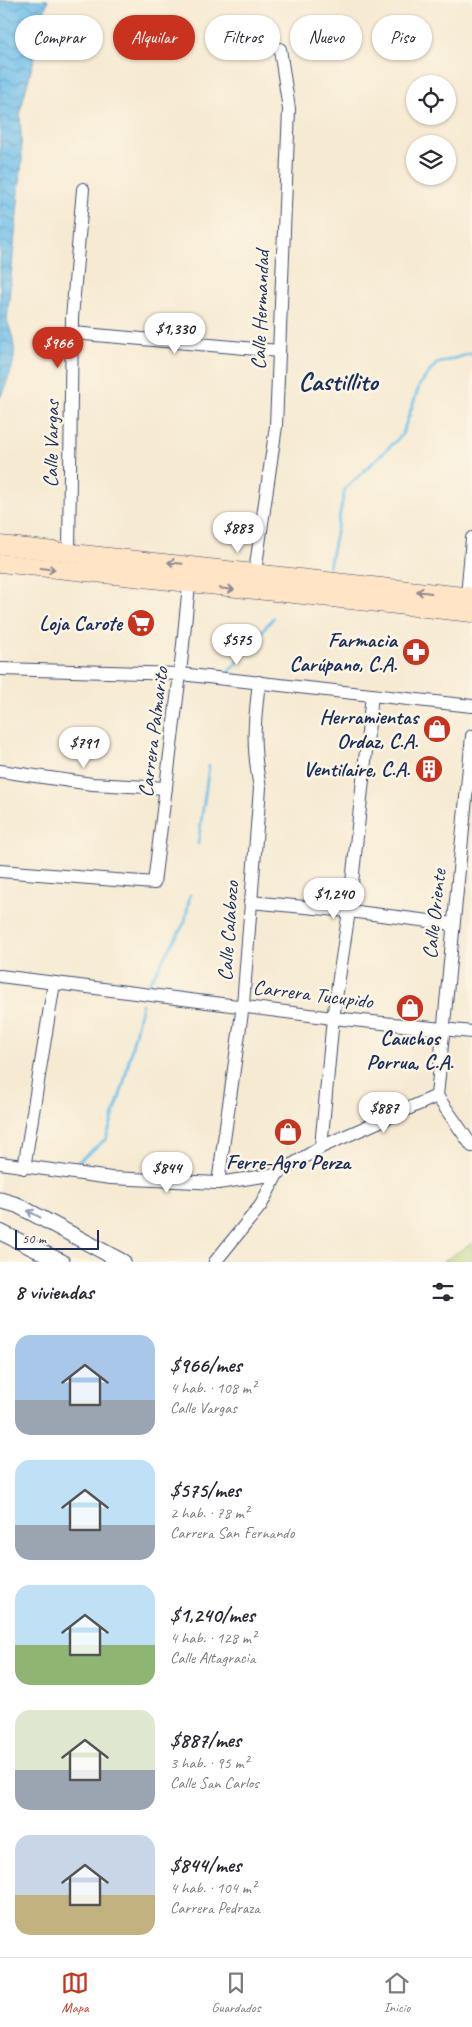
<!DOCTYPE html>
<html lang="es">
<head>
<meta charset="utf-8">
<style>
  body { margin:0; font-family:Caveat,sans-serif; background:#f7f7f7; color:#2b2b33; height:100vh; display:flex; flex-direction:column; font-size:19px; white-space:nowrap }
  * { box-sizing:border-box; margin:0 }
  p { font-size:16px; color:#7c7c81 }
  .icon { flex:none; width:28px; height:28px; fill:none; stroke:currentColor; stroke-width:2; stroke-linecap:round; stroke-linejoin:round }
  .map { position:relative; height:1262px; overflow:hidden }
  .panel { display:flex; flex-direction:column; background:#fff; flex:1 }
  .panel>* { flex:none }
  .guide { position:absolute; left:15px; top:15px; width:442px; height:45px; display:flex; gap:10px }
  .buttons { position:absolute; left:406px; top:75px; display:grid; gap:10px }
  .buttons a { display:grid; place-items:center; width:50px; height:50px; border-radius:50%; background:#fff; box-shadow:0 1px 4px #0004; font-size:25px }
  .scale { position:absolute; left:15px; bottom:12px; width:84px; box-sizing:border-box; padding-left:5px; border:2px solid #1b2f5e; border-top:0; font-size:14px; line-height:18px; white-space:nowrap; color:#1b2f5e; -webkit-text-stroke:4px #fcf5e5; paint-order:stroke }
  .price { position:absolute; translate:-50% -42px; padding:0 11px; border-radius:18px; background:#fff; color:#222; font-size:16px; line-height:32px; filter:drop-shadow(0 1px 2px #0008) }
  .price::after { content:''; position:absolute; left:50%; top:30px; width:15px; height:11px; margin-left:-8px; background:inherit; clip-path:polygon(0 0,100% 0,50% 100%) }
  .price.selected { background:#c8321e; color:#fff }
  ul { padding:0; list-style:none }
  li { display:flex; align-items:center; gap:15px; height:125px; padding:0 15px }
  li span { display:grid; place-items:center; flex:none; width:140px; height:100px; border-radius:15px; color:#555 }
  li>.icon { margin-inline-start:auto }
  span .icon { width:60px; height:60px; fill:#fffc; stroke-width:1 }
  li b { font-size:21px }
  h2 { display:flex; justify-content:space-between; align-items:center; height:60px; padding:0 15px; font-size:21px }
  .tag { padding:0 18px; border-radius:22px; background:#fff; box-shadow:0 1px 4px #0004; font-size:18px; line-height:45px }
  .tag.selected { background:#c8321e; color:#fff }
  .tabs { display:flex; justify-content:space-around; align-items:center; height:70px; border-top:1px solid #e1e1e2; background:#fff; font-size:14px; color:#7c7c81 }
  .tabs a { display:grid; justify-items:center; gap:2px }
  .tabs .selected { color:#c8321e }
  .map>svg:first-child { display:block }
  .pitch { fill:#b2d47d; stroke:#66826e }
  .water { fill:url(#water-waves); stroke:#4678a4 }
  .lines { fill:none; stroke-linecap:round; stroke-linejoin:round }
  .stream { stroke:#70c0eb; stroke-width:3 }
  .minor-casing { stroke:#3c4b6f; stroke-width:14 }
  .tertiary-casing { stroke:#3c4b6f; stroke-width:17 }
  .secondary-casing { stroke:#3c4b6f; stroke-width:19 }
  .minor { stroke:#fff; stroke-width:12 }
  .tertiary { stroke:#fff; stroke-width:15 }
  .secondary { stroke:#ffe4c6; stroke-width:18 }
  .oneway { stroke:#8d8a92 }
  .oneway2 { stroke:#8d97ae }
  .labels { text-anchor:middle; dominant-baseline:central; stroke-width:5; stroke-linejoin:round; paint-order:stroke }
  .street-label { font-size:21px; fill:#1b2f5e; stroke:#fcf5e5 }
  .poi-label { font-size:21px; font-weight:bold; fill:#1b2f5e; stroke:#fcf5e5; text-anchor:end }
  .district-label { font-size:26px; font-weight:bold; fill:#1b2f5e; stroke:#fcf5e5 }
</style>
</head>
<body>
<div class="map">
<svg width="472" height="1262" viewBox="0 0 472 1262">
  <defs>
    <pattern id="water-waves" width="16" height="10" patternUnits="userSpaceOnUse" patternTransform="scale(1.25)"><rect width="16" height="10" fill="#70c0eb"/><path d="M0 5q4-4 8 0t8 0" fill="none" stroke="#5b9cc2"/></pattern>
  </defs>
  <rect width="100%" height="100%" fill="#fcf5e5"/>
  <filter id="ink" filterUnits="userSpaceOnUse"><feTurbulence type="fractalNoise" baseFrequency=".02" numOctaves="2"/><feDisplacementMap in="SourceGraphic" scale="10" xChannelSelector="R" yChannelSelector="G"/><feConvolveMatrix kernelMatrix="1 2 1 2 8 2 1 2 1" color-interpolation-filters="sRGB"/></filter>
  <filter id="wash" filterUnits="userSpaceOnUse"><feTurbulence type="fractalNoise" baseFrequency=".0096" numOctaves="4" result="noise"/><feDisplacementMap in="SourceGraphic" scale="20" xChannelSelector="R" yChannelSelector="G"/><feGaussianBlur stdDeviation="1.12" result="paint"/><feColorMatrix in="noise" values="0 0 0 0 0 0 0 0 0 0 0 0 0 0 0 0 0 1.4 0 .05"/><feComposite in="paint" operator="in"/></filter>
  <g filter="url(#wash)">
    <rect width="100%" height="100%" fill="#f6ead2"/>
    <path class="pitch" d="M472 1243V1262H442Z"/>
    <path class="water" d="M0 0H48L44 12 29 25 36 52 20 111 22 160 7 320C20 355 14 365 0 398Z"/>
    <g class="lines">
      <g class="stream">
        <path d="M329 567 345 489 402 435 420 384 436 364 472 353"/>
        <path d="M228 673 273 618"/>
        <path d="M198 844 209 766"/>
        <path d="M148 985 185 922 190 895"/>
        <path d="M74 1165 106 1139 123 1086 142 1004"/>
      </g>
    </g>
  </g>
  <g filter="url(#ink)">
    <g class="lines">
      <defs>
        <g id="minor">
          <path d="M73 333 279 351"/>
          <path d="M69 551 72 318 83 189"/>
          <path d="M255 572 276 426 289 109 280 49"/>
          <path d="M467 597 472 538"/>
          <path d="M0 669 180 674 472 706"/>
          <path d="M0 771 92 784 166 788"/>
          <path d="M0 871 154 883 180 674 189 585"/>
          <path d="M250 902 349 911 453 924"/>
          <path d="M0 976 333 1018 472 1032"/>
          <path d="M437 1096 472 736"/>
          <path d="M437 1096 472 1146"/>
          <path d="M321 1147 333 1018 349 911 372 695"/>
          <path d="M0 1163 111 1178 218 1183 277 1174 321 1147 437 1096"/>
          <path d="M24 1168 54 983"/>
          <path d="M218 1183 243 1005 260 788C252 745 254 724 259 682"/>
          <path d="M215 1262 261 1205 277 1174"/>
        </g>
        <g id="tertiary">
          <path d="M0 1200 17 1205 123 1262"/>
          <path d="M0 1232 62 1262"/>
        </g>
        <g id="secondary">
          <path d="M0 545 472 597"/>
          <path d="M0 563 472 613"/>
        </g>
      </defs>
      <use href="#minor" class="minor-casing"/>
      <use href="#tertiary" class="tertiary-casing"/>
      <use href="#secondary" class="secondary-casing"/>
      <use href="#minor" class="minor"/>
      <use href="#tertiary" class="tertiary"/>
      <use href="#secondary" class="secondary"/>
    </g>
    <defs><path id="oneway-shaft" d="M-6 0H5M1.5-3L5.5 0L1.5 3" fill="none" stroke-width="1.6" stroke-linecap="round" stroke-linejoin="round" transform="scale(1.25)"/></defs>
    <g class="oneway">
      <use href="#oneway-shaft" transform="translate(175 563) rotate(-174)"/>
      <use href="#oneway-shaft" transform="translate(48 569) rotate(7)"/>
      <use href="#oneway-shaft" transform="translate(227 589) rotate(6)"/>
      <use href="#oneway-shaft" transform="translate(424 592) rotate(-173)"/>
    </g>
    <use class="oneway2" href="#oneway-shaft" transform="translate(34 1214) rotate(-152)"/>
  </g>
  <defs>
    <symbol id="supermarket-disc" viewBox="-11 -11 22 22"><circle r="9.5" fill="#c8321e" stroke="#fcf5e5"/><path d="M-6-5.5h2.5l.6 2H6L4.5 2H-2.5L-4.4-4H-6ZM-1.5 3.2a1.3 1.3 0 1 0 .1 0ZM3 3.2a1.3 1.3 0 1 0 .1 0Z" fill="#fff"/></symbol>
    <symbol id="pharmacy-disc" viewBox="-11 -11 22 22"><circle r="9.5" fill="#c8321e" stroke="#fcf5e5"/><path d="M-2-6h4v4h4v4h-4v4h-4v-4h-4v-4h4Z" fill="#fff"/></symbol>
    <symbol id="shop-disc" viewBox="-11 -11 22 22"><circle r="9.5" fill="#c8321e" stroke="#fcf5e5"/><path d="M-5-2.5h2.3a2.7 3.5 0 0 1 5.4 0H5L5.5 6h-11ZM-1.5-2.5h3a1.5 2.3 0 0 0-3 0Z" fill="#fff"/></symbol>
    <symbol id="building-disc" viewBox="-11 -11 22 22"><circle r="9.5" fill="#c8321e" stroke="#fcf5e5"/><path d="M-4-6H4V6H1V3H-1V6H-4ZM-2.5-4.3h1.7v1.8h-1.7ZM.8-4.3h1.7v1.8H.8ZM-2.5-1h1.7V.8h-1.7ZM.8-1h1.7V.8H.8Z" fill="#fff"/></symbol>
  </defs>
  <g fill-rule="evenodd">
    <use href="#supermarket-disc" x="125" y="607" width="32" height="32"/>
    <use href="#pharmacy-disc" x="400" y="636" width="32" height="32"/>
    <use href="#shop-disc" x="421" y="713" width="32" height="32"/>
    <use href="#building-disc" x="413" y="753" width="32" height="32"/>
    <use href="#shop-disc" x="394" y="992" width="32" height="32"/>
    <use href="#shop-disc" x="272" y="1116" width="32" height="32"/>
  </g>
  <g class="labels">
    <g class="street-label">
      <text transform="translate(260 310) rotate(-88)">Calle Hermandad</text>
      <text transform="translate(51 444) rotate(-89)">Calle Vargas</text>
      <text transform="translate(153 732) rotate(-83)">Carrera Palmarito</text>
      <text transform="translate(434 914) rotate(-84)">Calle Oriente</text>
      <text transform="translate(228 931) rotate(-86)">Calle Calabozo</text>
      <text transform="translate(313 994) rotate(7)">Carrera Tucupido</text>
    </g>
    <g class="poi-label">
      <text x="122" y="623">Loja Carote</text>
      <text x="397" y="640">Farmacia<tspan x="397" dy="24">Carúpano, C.A.</tspan></text>
      <text x="418" y="717">Herramientas<tspan x="418" dy="24">Ordaz, C.A.</tspan></text>
      <text x="410" y="769">Ventilaire, C.A.</text>
      <text x="410" y="1038" text-anchor="middle">Cauchos<tspan x="410" dy="24">Porrua, C.A.</tspan></text>
      <text x="288" y="1162" text-anchor="middle">Ferre-Agro Perza</text>
    </g>
    <g class="district-label">
      <text x="338" y="381">Castillito</text>
    </g>
  </g>
</svg>
<div class="buttons">
<a><svg class="icon" aria-label="locate" viewBox="0 0 24 24"><circle cx="12" cy="12" r="6"/><path d="M12 2v4M12 18v4M2 12h4M18 12h4"/></svg></a>
<a><svg class="icon" aria-label="layers" viewBox="0 0 24 24"><path d="M12 4l9 5-9 5-9-5zM3 14l9 5 9-5"/></svg></a>
</div>
<div class="scale">50 m</div>
<b class="price" style="left:175px;top:355px">$1,330</b>
<b class="price selected" style="left:58px;top:369px">$966</b>
<b class="price" style="left:238px;top:554px">$883</b>
<b class="price" style="left:237px;top:666px">$575</b>
<b class="price" style="left:84px;top:769px">$791</b>
<b class="price" style="left:334px;top:920px">$1,240</b>
<b class="price" style="left:384px;top:1134px">$887</b>
<b class="price" style="left:167px;top:1194px">$844</b>
<div class="guide">
<a class="tag">Comprar</a>
<a class="tag selected">Alquilar</a>
<a class="tag">Filtros</a>
<a class="tag">Nuevo</a>
<a class="tag">Piso</a>
</div>
</div>
<section class="panel">
<h2>8 viviendas<svg class="icon" aria-label="filters" viewBox="0 0 24 24"><path d="M4 7h16M4 17h16"/><circle cx="9" cy="7" r="2"/><circle cx="15" cy="17" r="2"/></svg></h2>
<ul>
<li><span style="background:linear-gradient(#a9c7e8 65%,#9aa5b1 0)"><svg class="icon" aria-label="home" viewBox="0 0 24 24"><path d="M3 11l9-7 9 7M6 9v11h12V9"/></svg></span><div><b>$966/mes</b><p>4 hab. · 108 m²</p><p>Calle Vargas</p></div></li>
<li><span style="background:linear-gradient(#bfe0f5 65%,#9aa5b1 0)"><svg class="icon" aria-label="home" viewBox="0 0 24 24"><path d="M3 11l9-7 9 7M6 9v11h12V9"/></svg></span><div><b>$575/mes</b><p>2 hab. · 78 m²</p><p>Carrera San Fernando</p></div></li>
<li><span style="background:linear-gradient(#bfe0f5 60%,#8fb573 0)"><svg class="icon" aria-label="home" viewBox="0 0 24 24"><path d="M3 11l9-7 9 7M6 9v11h12V9"/></svg></span><div><b>$1,240/mes</b><p>4 hab. · 128 m²</p><p>Calle Altagracia</p></div></li>
<li><span style="background:linear-gradient(#dfe7d0 60%,#9aa5b1 0)"><svg class="icon" aria-label="home" viewBox="0 0 24 24"><path d="M3 11l9-7 9 7M6 9v11h12V9"/></svg></span><div><b>$887/mes</b><p>3 hab. · 95 m²</p><p>Calle San Carlos</p></div></li>
<li><span style="background:linear-gradient(#c9d6e8 60%,#c2b280 0)"><svg class="icon" aria-label="home" viewBox="0 0 24 24"><path d="M3 11l9-7 9 7M6 9v11h12V9"/></svg></span><div><b>$844/mes</b><p>4 hab. · 104 m²</p><p>Carrera Pedraza</p></div></li>
</ul>
</section>
<nav class="tabs">
<a class="selected"><svg class="icon" aria-label="map" viewBox="0 0 24 24"><path d="M3 6l6-2 6 2 6-2v14l-6 2-6-2-6 2zM9 4v14M15 6v14"/></svg>Mapa</a>
<a><svg class="icon" aria-label="saved" viewBox="0 0 24 24"><path d="M7 4h10v16l-5-4-5 4z"/></svg>Guardados</a>
<a><svg class="icon" aria-label="home" viewBox="0 0 24 24"><path d="M3 11l9-7 9 7M6 9v11h12V9"/></svg>Inicio</a>
</nav>
</body>
</html>
